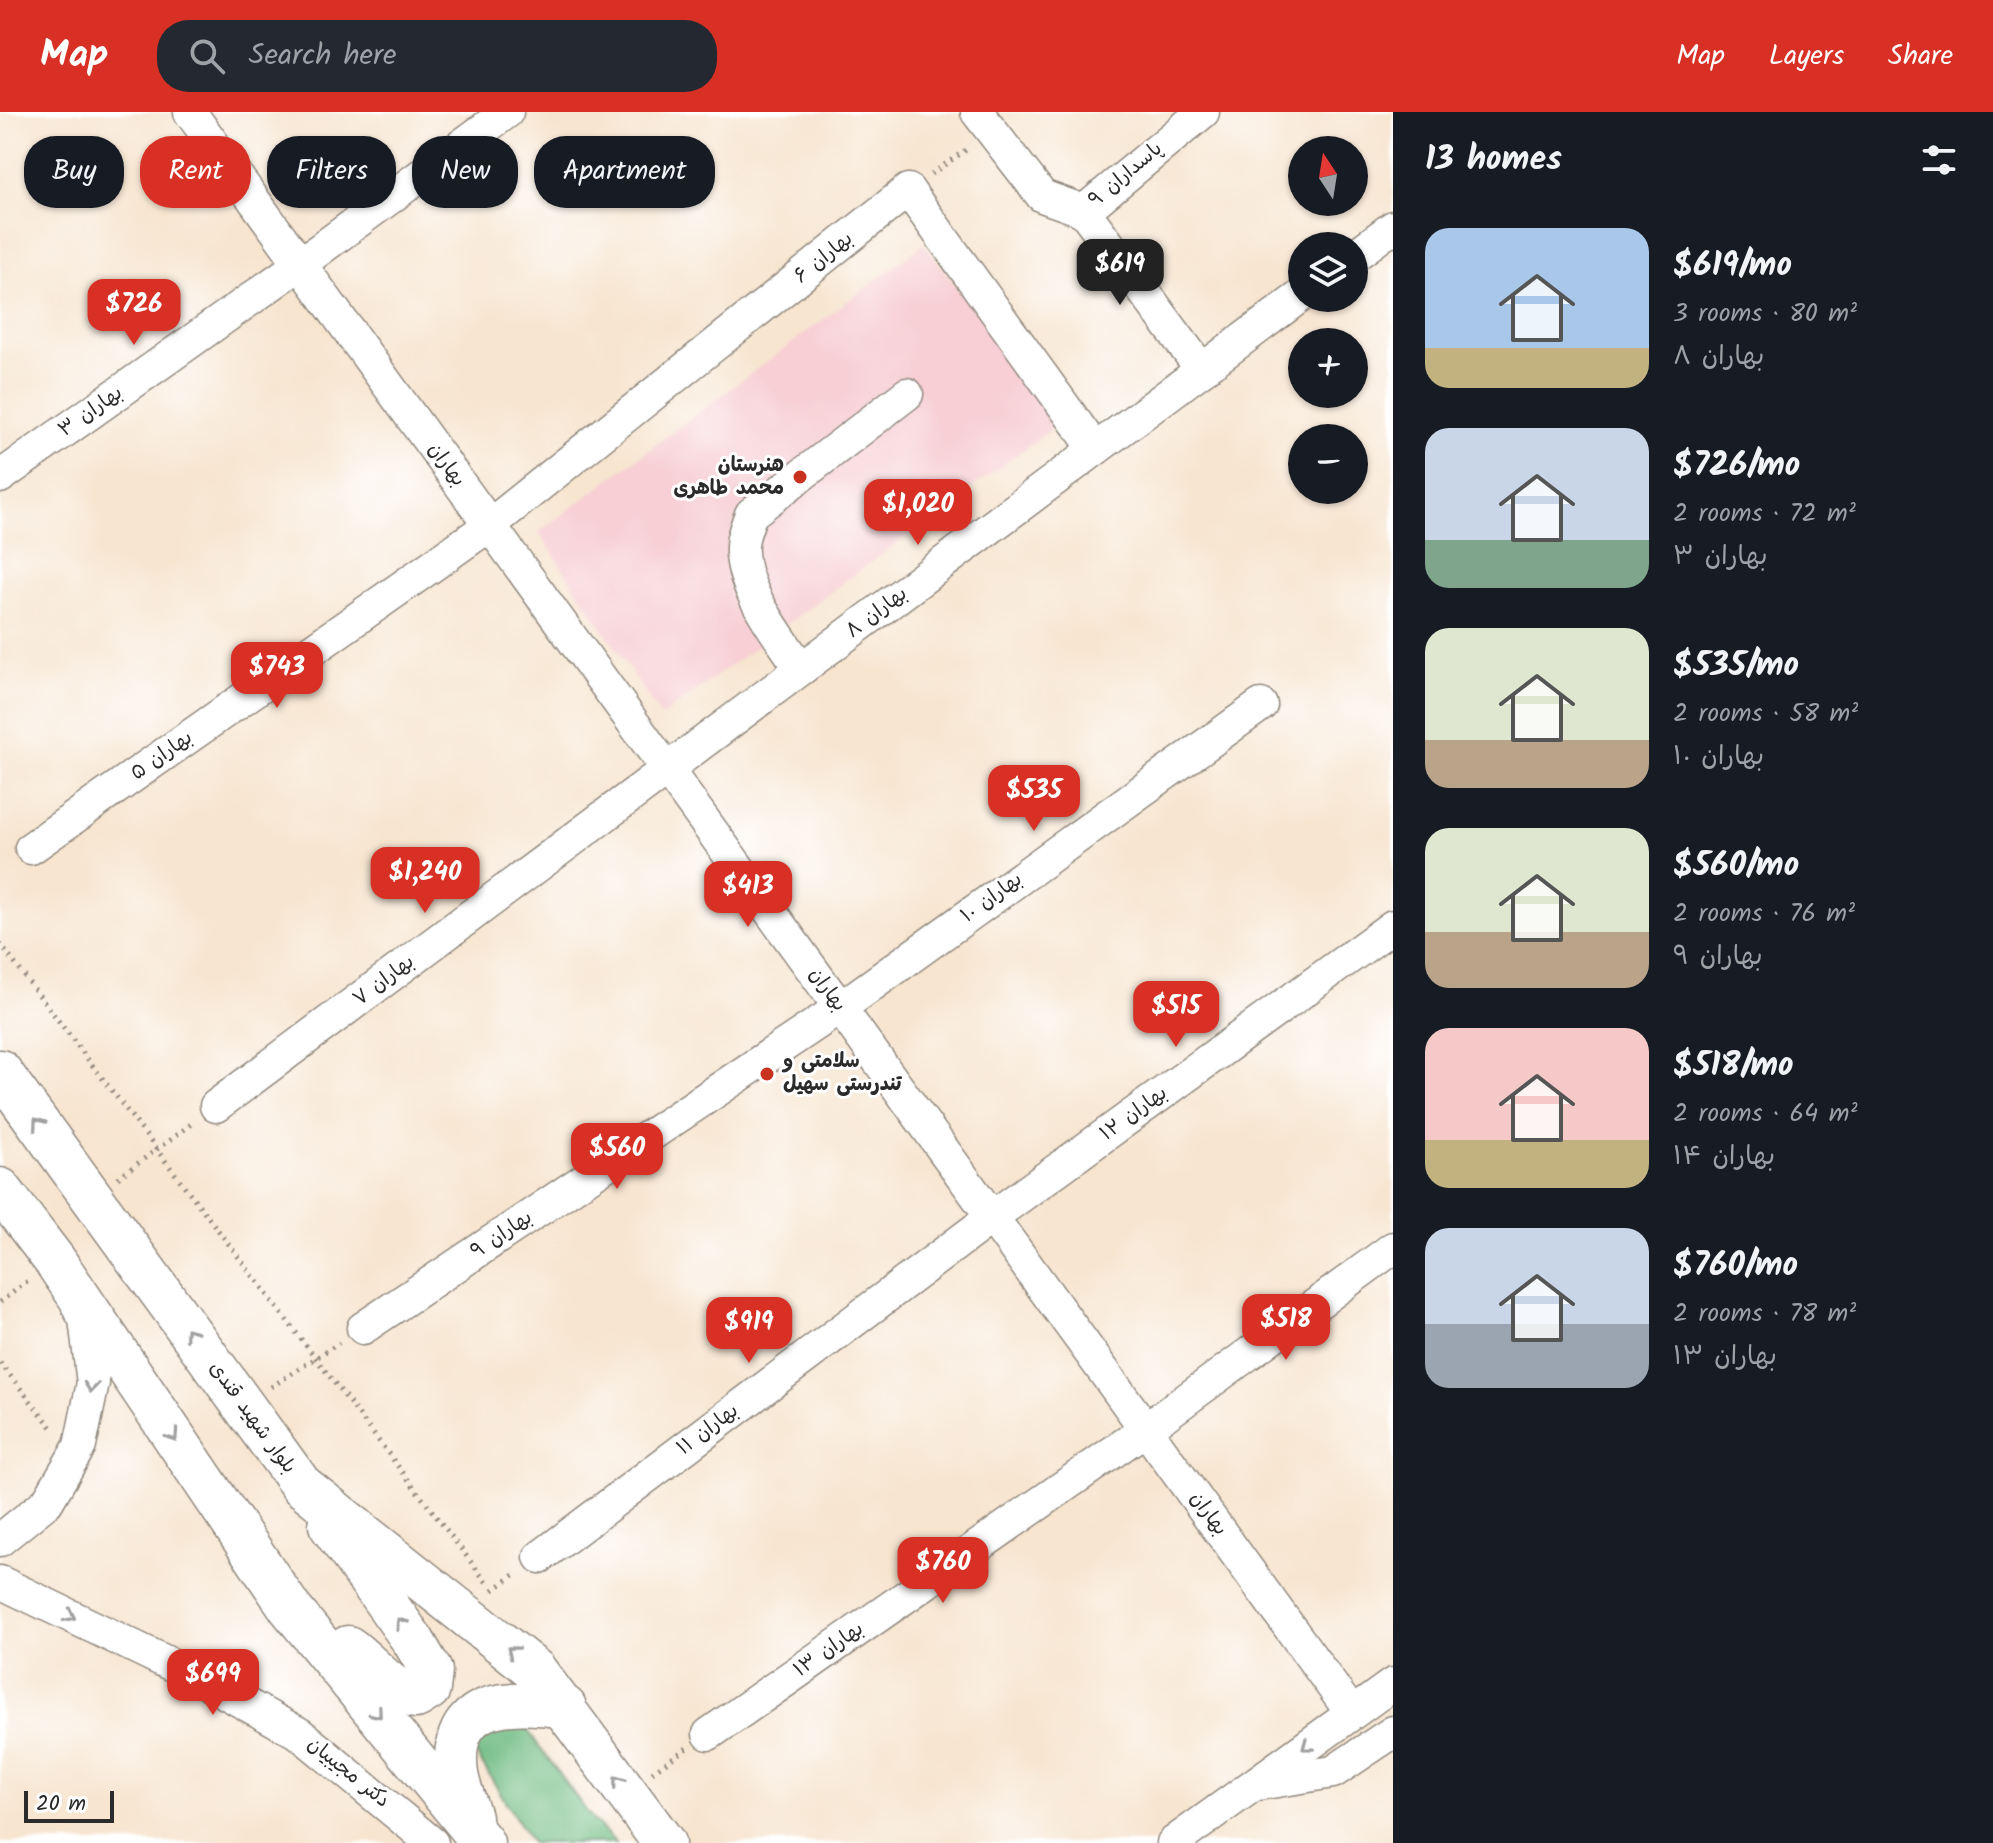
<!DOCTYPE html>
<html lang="en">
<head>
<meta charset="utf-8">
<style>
  body { margin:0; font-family:Kalam,"Playpen Sans Arabic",sans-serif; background:#242831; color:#f1f3f6; height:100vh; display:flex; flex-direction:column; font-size:30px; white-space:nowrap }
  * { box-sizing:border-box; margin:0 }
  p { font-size:26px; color:#9ea1a6 }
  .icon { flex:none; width:44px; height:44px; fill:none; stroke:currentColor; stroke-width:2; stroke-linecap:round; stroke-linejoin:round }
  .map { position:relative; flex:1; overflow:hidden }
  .panel { display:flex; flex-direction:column; background:#171b24; width:600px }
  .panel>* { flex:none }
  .guide { position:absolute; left:24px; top:24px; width:760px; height:72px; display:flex; gap:16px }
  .needle { width:52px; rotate:348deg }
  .buttons { position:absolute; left:1288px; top:24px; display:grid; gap:16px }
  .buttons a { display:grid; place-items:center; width:80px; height:80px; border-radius:50%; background:#171b24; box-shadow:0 2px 6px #0004; font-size:40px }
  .scale { position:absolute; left:24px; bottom:20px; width:90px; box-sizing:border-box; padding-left:8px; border:4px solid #2b2b2b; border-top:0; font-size:22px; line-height:28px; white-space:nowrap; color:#2b2b2b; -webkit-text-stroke:6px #fff; paint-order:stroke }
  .price { position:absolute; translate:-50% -68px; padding:0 18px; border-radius:16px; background:#d93025; color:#fff; font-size:26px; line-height:52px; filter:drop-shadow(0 2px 4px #0008) }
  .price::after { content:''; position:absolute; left:50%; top:48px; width:24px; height:18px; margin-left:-12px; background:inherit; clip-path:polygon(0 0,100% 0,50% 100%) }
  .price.current { background:#222; color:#fff }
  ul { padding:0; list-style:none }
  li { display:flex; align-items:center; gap:24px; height:200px; padding:0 32px }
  li span { display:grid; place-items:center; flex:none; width:224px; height:160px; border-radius:24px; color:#555 }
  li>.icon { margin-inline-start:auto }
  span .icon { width:96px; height:96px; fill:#fffc; stroke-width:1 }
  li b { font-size:34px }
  h2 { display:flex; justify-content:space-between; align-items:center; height:96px; padding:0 32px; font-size:34px }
  .pill { padding:0 28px; border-radius:32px; background:#171b24; box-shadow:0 2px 6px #0004; font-size:28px; line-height:72px }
  .pill.current { background:#d93025; color:#fff }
  header { display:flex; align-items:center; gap:48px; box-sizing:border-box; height:112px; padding:0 40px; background:#d93025; color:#fff }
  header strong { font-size:38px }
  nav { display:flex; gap:44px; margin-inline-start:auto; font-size:28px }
  .search { width:560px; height:72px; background:#242831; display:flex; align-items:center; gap:20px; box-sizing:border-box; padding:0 28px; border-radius:32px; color:#9ea1a6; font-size:30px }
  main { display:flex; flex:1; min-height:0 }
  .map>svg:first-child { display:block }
  .built { fill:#f7cfd4 }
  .forest { fill:#74be86; stroke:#507458; stroke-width:2 }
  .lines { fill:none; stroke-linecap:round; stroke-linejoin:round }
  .minor-casing { stroke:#91887e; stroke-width:35 }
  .major-casing { stroke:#91887e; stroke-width:45 }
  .path { stroke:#91887e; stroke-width:5; stroke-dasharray:2 6; stroke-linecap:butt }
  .minor { stroke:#fff; stroke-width:32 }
  .major { stroke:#fff; stroke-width:42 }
  .oneway { stroke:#a0a0a0 }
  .poi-dot { fill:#c8321e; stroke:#fff; stroke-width:3 }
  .labels { text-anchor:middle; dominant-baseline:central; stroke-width:6; stroke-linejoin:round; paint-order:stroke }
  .street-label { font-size:20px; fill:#2b2b2b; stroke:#fff }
  .poi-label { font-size:20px; font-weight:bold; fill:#2b2b2b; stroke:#fff; text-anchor:end }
</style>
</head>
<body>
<header>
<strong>Map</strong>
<div class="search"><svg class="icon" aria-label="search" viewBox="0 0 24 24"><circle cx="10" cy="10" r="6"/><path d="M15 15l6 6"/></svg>Search here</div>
<nav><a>Map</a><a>Layers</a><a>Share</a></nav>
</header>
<main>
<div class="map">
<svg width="1393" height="1731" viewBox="0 0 1393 1731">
  <rect width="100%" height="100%" fill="#fff"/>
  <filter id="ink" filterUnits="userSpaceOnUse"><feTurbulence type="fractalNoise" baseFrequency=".0125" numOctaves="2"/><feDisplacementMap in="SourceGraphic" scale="16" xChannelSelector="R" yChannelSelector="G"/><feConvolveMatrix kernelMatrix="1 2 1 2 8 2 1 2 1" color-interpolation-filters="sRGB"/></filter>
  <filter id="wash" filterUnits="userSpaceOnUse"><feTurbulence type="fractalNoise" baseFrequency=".006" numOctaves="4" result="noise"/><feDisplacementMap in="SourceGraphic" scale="32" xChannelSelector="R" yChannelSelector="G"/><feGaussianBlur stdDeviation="1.8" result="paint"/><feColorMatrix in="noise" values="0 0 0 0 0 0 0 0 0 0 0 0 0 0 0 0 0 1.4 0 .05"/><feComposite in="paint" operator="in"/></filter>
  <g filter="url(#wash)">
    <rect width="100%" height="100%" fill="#f7e5d0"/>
    <path class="built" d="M924 132 1061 310 661 605 539 420Z"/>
    <path class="forest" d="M512 1597 593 1708 616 1731H531L472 1635Z"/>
  </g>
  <g filter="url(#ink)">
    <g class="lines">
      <defs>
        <g id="minor">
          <path d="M190 0 1351 1600"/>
          <path d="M977 0 1042 84 1084 99 1203 0"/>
          <path d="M1084 99 1202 258"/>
          <path d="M1354 144 1393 115"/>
          <path d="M0 365 300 152 507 0"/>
          <path d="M801 557C779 523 734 470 743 426 745 418 748 410 751 402L907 282"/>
          <path d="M31 736 490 413 908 78 1095 337"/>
          <path d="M216 994 1302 183"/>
          <path d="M363 1216 840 896 1261 593"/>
          <path d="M0 1428 47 1390 80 1334 93 1271 85 1207 78 1195"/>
          <path d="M540 1445 992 1105 1393 814"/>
          <path d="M0 1470 197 1565 300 1622 432 1731"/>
          <path d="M709 1622 1146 1317 1393 1136"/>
          <path d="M1258 1672 1333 1660 1393 1620"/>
          <path d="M1173 1731 1393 1572"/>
        </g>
        <g id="major">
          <path d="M0 959 301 1373 535 1558 664 1731"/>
          <path d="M0 1077 55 1149 290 1496 483 1731"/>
          <path d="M330 1413 414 1530 431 1559 429 1577 416 1585C393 1583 368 1548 348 1535"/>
          <path d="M470 1705C466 1691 459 1676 457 1662 447 1586 511 1587 565 1595"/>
        </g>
      </defs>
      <use href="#minor" class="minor-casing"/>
      <use href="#major" class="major-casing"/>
      <g class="path">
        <path d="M931 62 969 36"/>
        <path d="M0 832 487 1471"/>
        <path d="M118 1066 194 1010"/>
        <path d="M0 1190 28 1169"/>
        <path d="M0 1251 54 1318"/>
        <path d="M271 1275 339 1231"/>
        <path d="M493 1478 517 1461"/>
        <path d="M652 1660 687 1636"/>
      </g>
      <use href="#minor" class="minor"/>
      <use href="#major" class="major"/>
    </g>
    <defs><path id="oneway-chevron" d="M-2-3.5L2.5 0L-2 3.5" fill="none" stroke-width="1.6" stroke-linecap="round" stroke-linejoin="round" transform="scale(2)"/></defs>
    <g class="oneway">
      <use href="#oneway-chevron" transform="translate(38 1011) rotate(-126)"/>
      <use href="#oneway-chevron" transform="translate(190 1221) rotate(-126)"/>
      <use href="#oneway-chevron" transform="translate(91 1275) rotate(95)"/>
      <use href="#oneway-chevron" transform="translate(173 1324) rotate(56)"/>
      <use href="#oneway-chevron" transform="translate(70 1504) rotate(26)"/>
      <use href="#oneway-chevron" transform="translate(401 1511) rotate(-126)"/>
      <use href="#oneway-chevron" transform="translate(512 1539) rotate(-141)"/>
      <use href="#oneway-chevron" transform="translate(377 1601) rotate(50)"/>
      <use href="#oneway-chevron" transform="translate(1307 1634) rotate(143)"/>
      <use href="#oneway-chevron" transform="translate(618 1669) rotate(-126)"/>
    </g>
  </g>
  <g class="poi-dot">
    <circle cx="800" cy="365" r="8"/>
    <circle cx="767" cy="962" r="8"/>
  </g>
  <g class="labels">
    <g class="street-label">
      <text transform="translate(1126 63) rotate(-40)">پاسداران ۹</text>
      <text transform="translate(824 146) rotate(-39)">بهاران ۶</text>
      <text transform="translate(91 300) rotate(-35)">بهاران ۳</text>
      <text transform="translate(446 353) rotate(54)">بهاران</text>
      <text transform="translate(877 501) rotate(-37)">بهاران ۸</text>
      <text transform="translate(162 644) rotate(-35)">بهاران ۵</text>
      <text transform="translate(992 786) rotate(-36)">بهاران ۱۰</text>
      <text transform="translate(384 869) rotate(-37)">بهاران ۷</text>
      <text transform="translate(827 878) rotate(54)">بهاران</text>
      <text transform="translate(1134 1002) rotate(-36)">بهاران ۱۲</text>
      <text transform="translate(502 1123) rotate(-34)">بهاران ۹</text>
      <text transform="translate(252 1306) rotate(54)">بلوار شهید قندی</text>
      <text transform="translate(708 1318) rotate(-37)">بهاران ۱۱</text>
      <text transform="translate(1208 1402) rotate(54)">بهاران</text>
      <text transform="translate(829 1538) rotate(-35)">بهاران ۱۳</text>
      <text transform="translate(348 1661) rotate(39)">دکتر مجیبیان</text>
    </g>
    <g class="poi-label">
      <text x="784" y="354">هنرستان<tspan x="784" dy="23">محمد طاهری</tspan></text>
      <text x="783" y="950" text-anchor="start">سلامتی و<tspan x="783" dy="23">تندرستی سهیل</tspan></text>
    </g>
  </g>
</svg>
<div class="buttons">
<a><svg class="needle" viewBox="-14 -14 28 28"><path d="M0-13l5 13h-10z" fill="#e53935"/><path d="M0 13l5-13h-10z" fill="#9ea1a6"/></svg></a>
<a><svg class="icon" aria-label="layers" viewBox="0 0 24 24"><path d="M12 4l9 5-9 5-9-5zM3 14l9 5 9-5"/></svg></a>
<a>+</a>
<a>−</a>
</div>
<div class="scale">20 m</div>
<b class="price current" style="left:1120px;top:195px">$619</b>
<b class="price" style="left:134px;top:235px">$726</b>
<b class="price" style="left:918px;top:435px">$1,020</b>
<b class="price" style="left:277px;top:598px">$743</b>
<b class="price" style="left:1034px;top:721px">$535</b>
<b class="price" style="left:425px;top:803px">$1,240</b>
<b class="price" style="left:748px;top:817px">$413</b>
<b class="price" style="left:1176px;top:937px">$515</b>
<b class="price" style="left:617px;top:1079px">$560</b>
<b class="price" style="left:1286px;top:1250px">$518</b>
<b class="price" style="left:749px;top:1253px">$919</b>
<b class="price" style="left:943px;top:1493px">$760</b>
<b class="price" style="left:213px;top:1605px">$699</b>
<div class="guide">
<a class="pill">Buy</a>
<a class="pill current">Rent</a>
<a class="pill">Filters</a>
<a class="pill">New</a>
<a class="pill">Apartment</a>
</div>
</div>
<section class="panel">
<h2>13 homes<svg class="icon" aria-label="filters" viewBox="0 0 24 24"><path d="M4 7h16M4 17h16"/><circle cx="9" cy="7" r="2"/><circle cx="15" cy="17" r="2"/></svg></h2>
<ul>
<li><span style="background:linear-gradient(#a9c7e8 75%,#c2b280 0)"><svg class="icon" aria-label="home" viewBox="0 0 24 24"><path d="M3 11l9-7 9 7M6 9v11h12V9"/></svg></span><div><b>$619/mo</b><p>3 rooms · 80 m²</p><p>بهاران ۸</p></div></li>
<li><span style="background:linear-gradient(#c9d6e8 70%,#7fa58c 0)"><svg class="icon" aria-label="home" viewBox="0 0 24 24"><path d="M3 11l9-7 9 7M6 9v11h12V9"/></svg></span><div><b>$726/mo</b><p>2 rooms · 72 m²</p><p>بهاران ۳</p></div></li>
<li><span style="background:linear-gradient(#dfe7d0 70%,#b9a48a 0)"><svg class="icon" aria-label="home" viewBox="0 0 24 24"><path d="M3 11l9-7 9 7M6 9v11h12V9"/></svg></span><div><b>$535/mo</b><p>2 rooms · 58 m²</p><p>بهاران ۱۰</p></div></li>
<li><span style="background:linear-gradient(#dfe7d0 65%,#b9a48a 0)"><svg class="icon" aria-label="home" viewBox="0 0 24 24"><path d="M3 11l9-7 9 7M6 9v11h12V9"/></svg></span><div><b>$560/mo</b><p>2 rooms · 76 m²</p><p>بهاران ۹</p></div></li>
<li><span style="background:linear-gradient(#f6c9c9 70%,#c2b280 0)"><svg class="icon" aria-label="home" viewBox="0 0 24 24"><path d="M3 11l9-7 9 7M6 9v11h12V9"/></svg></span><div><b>$518/mo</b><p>2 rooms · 64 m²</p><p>بهاران ۱۴</p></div></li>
<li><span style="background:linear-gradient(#c9d6e8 60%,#9aa5b1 0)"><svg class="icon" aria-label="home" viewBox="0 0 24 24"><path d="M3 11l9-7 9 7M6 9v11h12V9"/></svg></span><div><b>$760/mo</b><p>2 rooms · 78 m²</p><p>بهاران ۱۳</p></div></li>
</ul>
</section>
</main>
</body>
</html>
